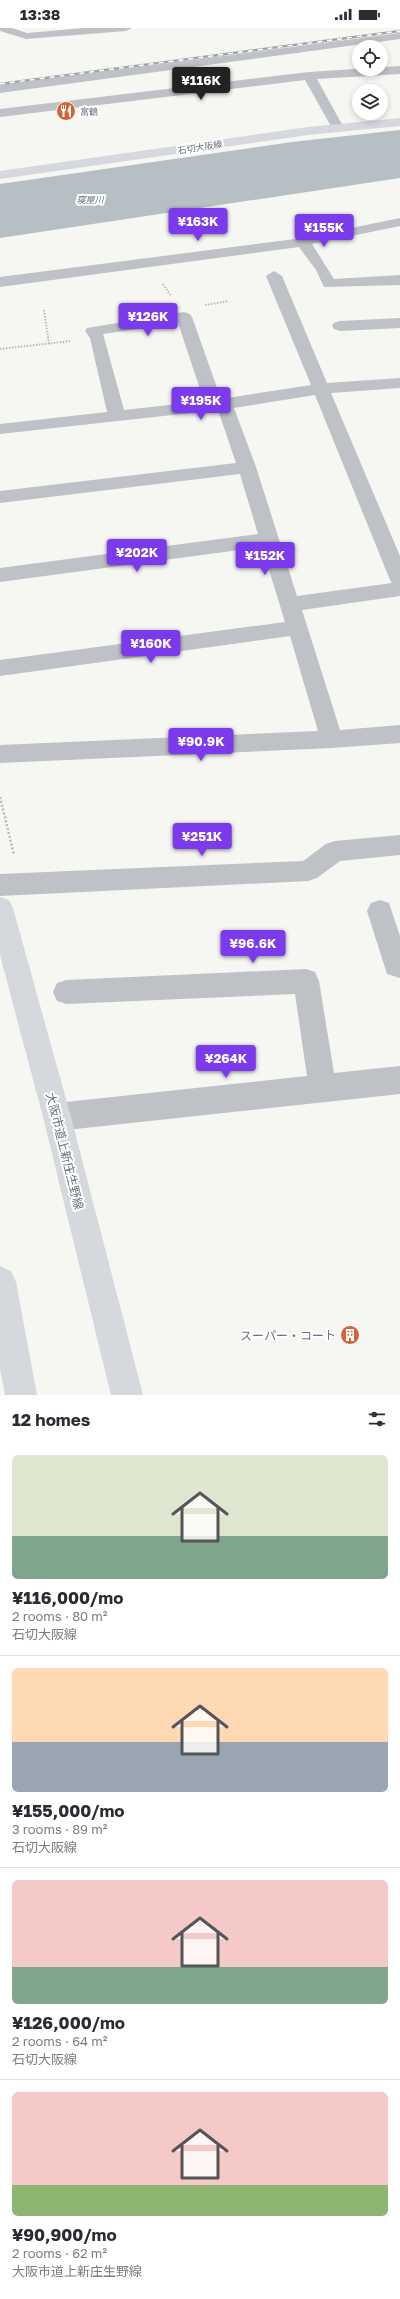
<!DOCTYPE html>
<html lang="en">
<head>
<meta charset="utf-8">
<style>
  body { margin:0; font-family:"Golos Text","Noto Sans JP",sans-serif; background:#f2f2f3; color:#2b2b33; height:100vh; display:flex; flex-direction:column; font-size:15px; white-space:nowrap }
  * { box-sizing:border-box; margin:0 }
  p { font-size:13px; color:#7c7c81 }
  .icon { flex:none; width:22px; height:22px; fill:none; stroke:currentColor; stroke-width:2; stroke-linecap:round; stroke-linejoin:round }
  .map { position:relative; height:1367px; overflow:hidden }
  .details { display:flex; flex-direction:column; background:#fff; flex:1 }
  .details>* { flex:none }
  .buttons { position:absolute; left:352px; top:12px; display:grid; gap:8px }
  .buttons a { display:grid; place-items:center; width:36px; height:36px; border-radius:50%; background:#fff; box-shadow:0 2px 6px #0003; font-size:20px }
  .price { position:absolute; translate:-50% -34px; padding:0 9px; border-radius:4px; background:#7c3aed; color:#fff; font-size:13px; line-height:26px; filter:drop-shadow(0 1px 2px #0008) }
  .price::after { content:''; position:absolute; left:50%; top:24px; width:12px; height:9px; margin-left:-6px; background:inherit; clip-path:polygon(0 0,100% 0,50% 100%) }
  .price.on { background:#222; color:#fff }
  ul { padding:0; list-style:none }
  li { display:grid; align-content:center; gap:8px; height:212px; padding:0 12px }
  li+li { border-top:1px solid #e1e1e2 }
  li span { display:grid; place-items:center; height:124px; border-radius:6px; color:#555 }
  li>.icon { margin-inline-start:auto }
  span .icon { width:72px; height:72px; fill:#fffc; stroke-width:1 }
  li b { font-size:17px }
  h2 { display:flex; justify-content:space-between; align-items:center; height:48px; padding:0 12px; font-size:17px }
  .status { display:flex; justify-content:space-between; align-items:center; height:28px; padding:0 20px; background:#fff; direction:ltr }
  .status svg { height:11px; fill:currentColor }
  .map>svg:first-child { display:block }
  .water { fill:#b6bfc4 }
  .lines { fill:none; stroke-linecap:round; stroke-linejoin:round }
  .path-far1 { stroke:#b8babd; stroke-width:2; stroke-dasharray:1.5 1.5; stroke-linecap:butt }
  .path { stroke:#b8babd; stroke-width:2.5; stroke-dasharray:2 2; stroke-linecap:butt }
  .minor { fill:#bec1c5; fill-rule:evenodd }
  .major { fill:#d5d8dc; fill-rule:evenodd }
  .rail-casing { stroke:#a0a5aa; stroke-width:2.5 }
  .rail { stroke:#fff; stroke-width:1.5; stroke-dasharray:5; stroke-linecap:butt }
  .labels { text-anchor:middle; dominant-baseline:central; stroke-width:4; stroke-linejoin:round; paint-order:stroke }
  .far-poi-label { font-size:9px; fill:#687481; stroke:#fff; text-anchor:start }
  .far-street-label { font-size:9px; fill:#687481; stroke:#fff }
  .far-water-label { font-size:9px; font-style:italic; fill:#63757e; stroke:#fff }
  .near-street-label { font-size:12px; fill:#687481; stroke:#fff }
  .near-poi-label { font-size:12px; fill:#687481; stroke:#fff; text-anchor:end }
</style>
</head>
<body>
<div class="status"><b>13:38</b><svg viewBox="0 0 49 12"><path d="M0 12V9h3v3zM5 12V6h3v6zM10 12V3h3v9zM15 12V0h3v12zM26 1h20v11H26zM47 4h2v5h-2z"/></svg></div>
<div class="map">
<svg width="400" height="1367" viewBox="0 0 400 1367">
  <rect width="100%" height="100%" fill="#f6f6f3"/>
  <path class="water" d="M400 102V150L0 210V156L292 114Z"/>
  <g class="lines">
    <g class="path-far1">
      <path d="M163 256 171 268"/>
      <path d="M205 277 228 273"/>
      <path d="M44 282 49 316"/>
      <path d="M0 321 71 313"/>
    </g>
    <path class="path" d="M0 769 14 827"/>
    <g class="minor">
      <path d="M0 0H12L27 5 84 0H132L126 3 26 11 0 3Z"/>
      <path d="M400 5V11L0 65V57Z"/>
      <path d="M400 38V46L317 51 344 100 338 104 332 100 305 52 0 89V81L309 44Z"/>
      <path d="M400 190V198L312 216 334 251 400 247V257L324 259 316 242 299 219 0 259V249L303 210Z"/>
      <path d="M274 243 282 248 327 355 400 350V360L331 365 400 528V568L302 582 340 702 400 697V715L332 720 0 735V717L318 703 290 608 0 648V632L285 594 262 519 0 554V540L258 506 240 446 0 475V463L236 435 218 382 0 406V396L107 384 90 310 85 303 87 300 184 284 190 286 192 289 221 371 311 357 266 248ZM178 295 204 373 124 382 103 306ZM315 367 390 552 392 555 297 568 256 439 234 380Z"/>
      <path d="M400 290V300L340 303 334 301 332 298 334 295 340 293Z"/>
      <path d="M400 807V827L340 833 317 850 308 853 0 868V846L303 833 326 816 335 813Z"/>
      <path d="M380 872 389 875 400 908V950L387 946 367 883 371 875Z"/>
      <path d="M306 941 315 944 319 953 334 1045 400 1038V1066L57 1103 47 1099 43 1089 47 1079 57 1075 307 1048 295 966 66 976 57 973 53 964 57 955 66 952Z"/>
    </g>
    <g class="major">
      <path d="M400 90V98L308 107 0 151V143L308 99Z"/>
      <path d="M0 869 9 872 13 880 71 1089 143 1367H111L43 1089 0 927Z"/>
      <path d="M0 1238 11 1243 16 1254 37 1367H5L0 1341Z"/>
    </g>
    <defs>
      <path id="rail" d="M0 56 400 3"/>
    </defs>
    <use href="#rail" class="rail-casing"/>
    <use href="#rail" class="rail"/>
  </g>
  <defs>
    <symbol id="restaurant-disc" viewBox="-11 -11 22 22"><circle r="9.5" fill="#d26437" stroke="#fff"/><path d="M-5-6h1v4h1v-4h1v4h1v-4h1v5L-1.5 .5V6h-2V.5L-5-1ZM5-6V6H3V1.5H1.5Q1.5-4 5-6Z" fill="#fff"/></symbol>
    <symbol id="building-disc" viewBox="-11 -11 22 22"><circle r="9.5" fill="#d26437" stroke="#fff"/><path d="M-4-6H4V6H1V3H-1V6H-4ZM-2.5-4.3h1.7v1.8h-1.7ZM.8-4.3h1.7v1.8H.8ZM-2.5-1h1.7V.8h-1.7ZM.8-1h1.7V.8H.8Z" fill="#fff"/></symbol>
  </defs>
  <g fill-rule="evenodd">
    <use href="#restaurant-disc" x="55" y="72" width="22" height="22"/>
    <use href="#building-disc" x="339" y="1296" width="22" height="22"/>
  </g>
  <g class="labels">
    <g class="far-poi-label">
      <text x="80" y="83">富鶴</text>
    </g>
    <g class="far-street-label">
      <text transform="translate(200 119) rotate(-9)">石切大阪線</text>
    </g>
    <g class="far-water-label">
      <text x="90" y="171">寝屋川</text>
    </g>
    <g class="near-street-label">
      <text transform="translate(65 1123) rotate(76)">大阪市道上新庄生野線</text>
    </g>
    <g class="near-poi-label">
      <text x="336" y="1307">スーパー・コート</text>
    </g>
  </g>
</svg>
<div class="buttons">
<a><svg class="icon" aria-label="locate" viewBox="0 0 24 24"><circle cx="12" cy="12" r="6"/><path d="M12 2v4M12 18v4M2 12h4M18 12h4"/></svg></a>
<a><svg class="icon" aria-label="layers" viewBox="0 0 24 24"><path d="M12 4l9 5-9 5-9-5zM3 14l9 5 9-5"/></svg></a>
</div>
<b class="price on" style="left:201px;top:73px">¥116K</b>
<b class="price" style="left:198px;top:214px">¥163K</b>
<b class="price" style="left:324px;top:220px">¥155K</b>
<b class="price" style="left:148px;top:309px">¥126K</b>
<b class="price" style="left:201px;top:393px">¥195K</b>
<b class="price" style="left:137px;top:545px">¥202K</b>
<b class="price" style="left:265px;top:548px">¥152K</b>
<b class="price" style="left:151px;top:636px">¥160K</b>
<b class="price" style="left:201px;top:734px">¥90.9K</b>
<b class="price" style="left:202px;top:829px">¥251K</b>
<b class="price" style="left:253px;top:936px">¥96.6K</b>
<b class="price" style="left:226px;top:1051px">¥264K</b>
</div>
<section class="details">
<h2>12 homes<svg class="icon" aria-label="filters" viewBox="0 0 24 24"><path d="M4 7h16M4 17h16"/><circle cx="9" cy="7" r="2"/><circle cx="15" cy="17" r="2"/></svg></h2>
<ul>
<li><span style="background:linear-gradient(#dfe7d0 65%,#7fa58c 0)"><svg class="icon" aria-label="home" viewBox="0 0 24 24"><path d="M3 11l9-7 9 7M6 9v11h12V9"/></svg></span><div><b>¥116,000/mo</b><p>2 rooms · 80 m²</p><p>石切大阪線</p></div></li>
<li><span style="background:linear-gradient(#ffd9b3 60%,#9aa5b1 0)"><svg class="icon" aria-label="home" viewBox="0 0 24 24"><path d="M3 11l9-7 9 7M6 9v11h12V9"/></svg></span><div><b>¥155,000/mo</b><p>3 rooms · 89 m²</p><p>石切大阪線</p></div></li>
<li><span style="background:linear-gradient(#f6c9c9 70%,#7fa58c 0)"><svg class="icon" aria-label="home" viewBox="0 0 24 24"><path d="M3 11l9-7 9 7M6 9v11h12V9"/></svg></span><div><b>¥126,000/mo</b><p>2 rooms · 64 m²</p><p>石切大阪線</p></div></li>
<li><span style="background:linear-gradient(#f6c9c9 75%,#8fb573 0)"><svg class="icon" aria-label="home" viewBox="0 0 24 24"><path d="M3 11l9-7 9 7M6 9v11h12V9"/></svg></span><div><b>¥90,900/mo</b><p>2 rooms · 62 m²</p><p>大阪市道上新庄生野線</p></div></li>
</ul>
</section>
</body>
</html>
